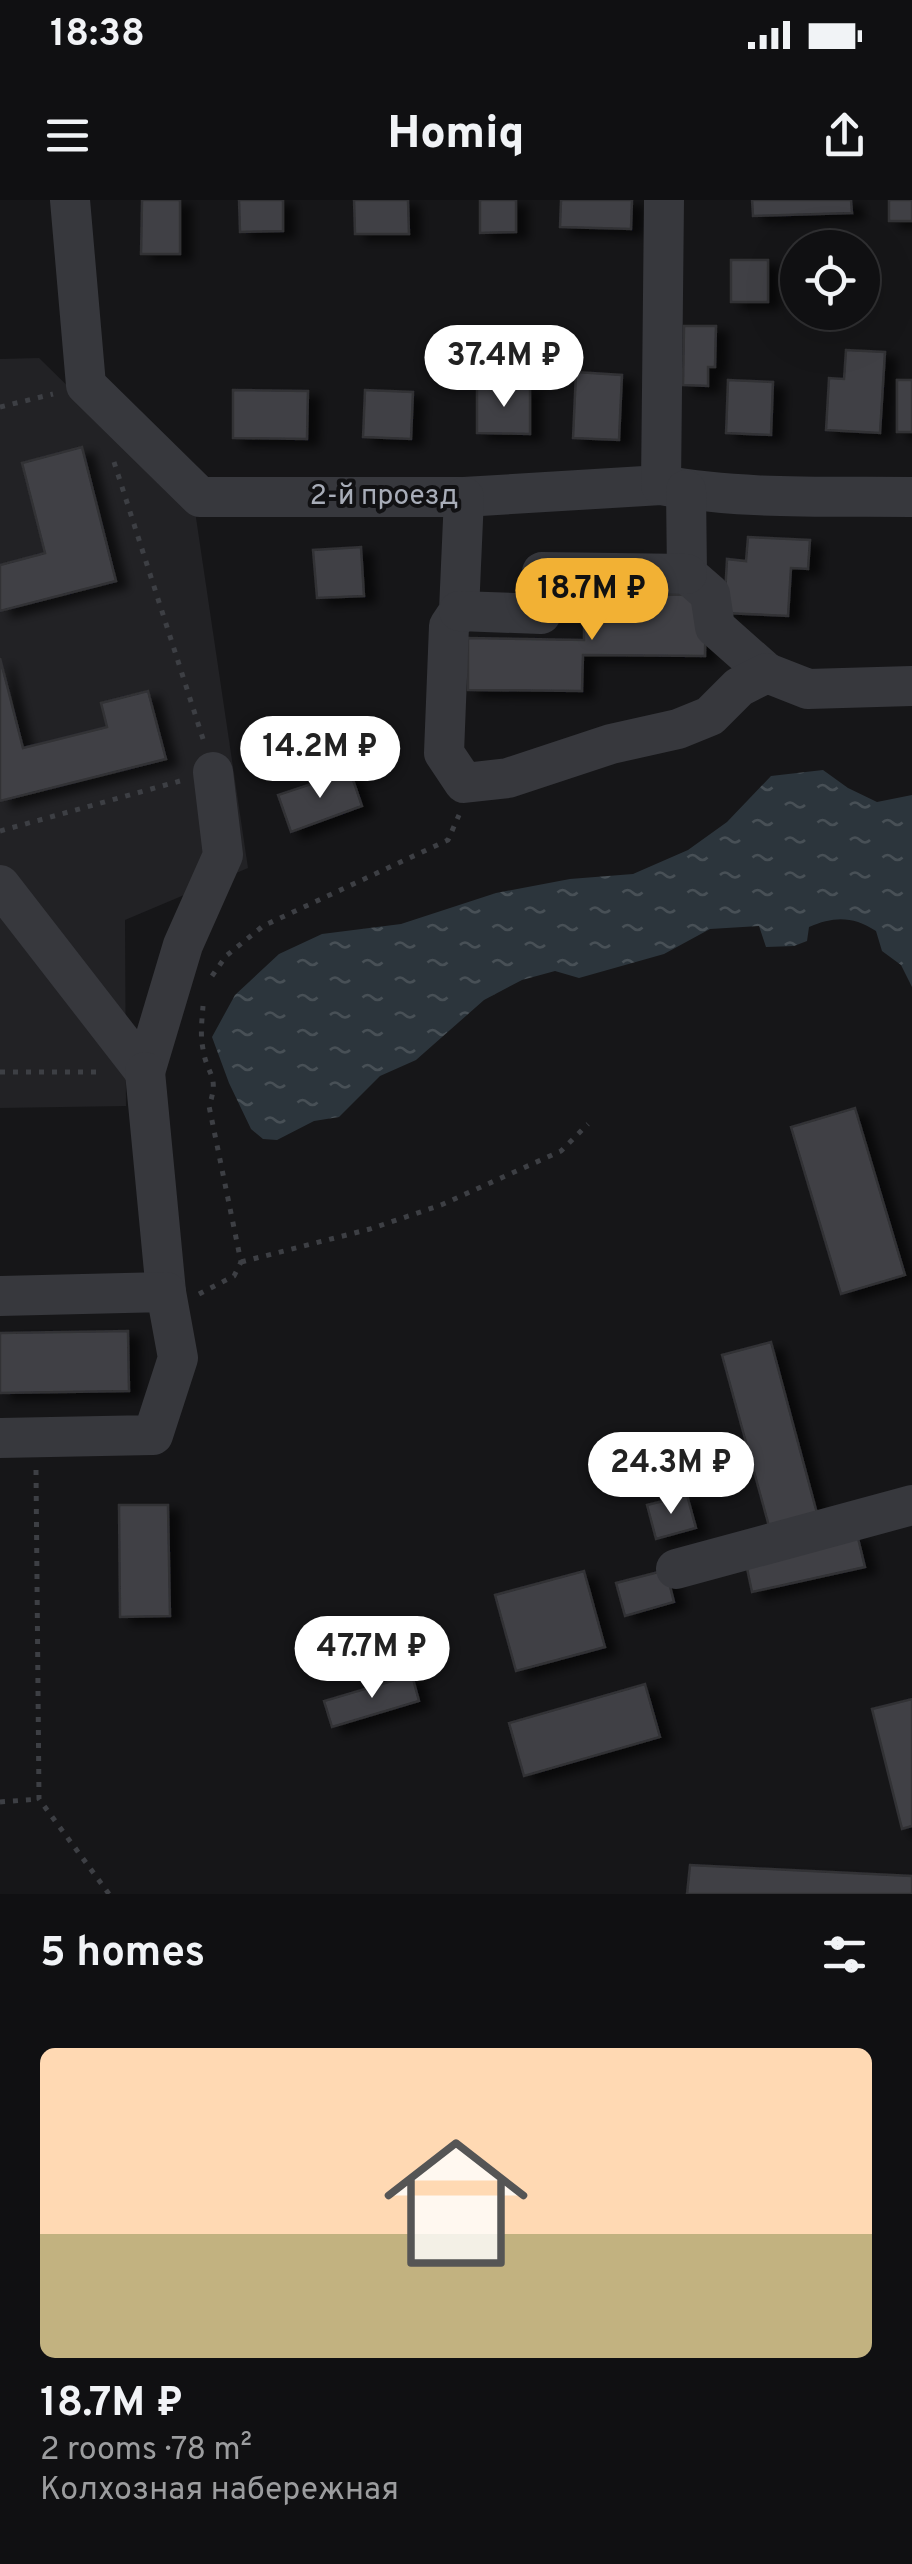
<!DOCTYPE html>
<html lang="en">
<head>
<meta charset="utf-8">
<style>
  body { margin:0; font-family:Overpass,sans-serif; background:#1e1e20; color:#f1f3f6; height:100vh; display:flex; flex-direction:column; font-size:38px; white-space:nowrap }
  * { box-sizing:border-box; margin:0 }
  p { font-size:32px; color:#9c9d9f }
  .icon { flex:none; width:55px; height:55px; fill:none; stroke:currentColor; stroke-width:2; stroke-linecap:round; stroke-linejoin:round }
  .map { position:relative; height:1694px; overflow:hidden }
  .details { display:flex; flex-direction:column; background:#101012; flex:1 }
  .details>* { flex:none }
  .tools { position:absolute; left:780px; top:30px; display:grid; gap:20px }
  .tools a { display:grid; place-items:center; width:100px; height:100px; border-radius:50%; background:#101012; box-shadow:0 10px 40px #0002,0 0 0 2px #303032; font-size:50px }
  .price { position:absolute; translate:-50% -85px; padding:0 22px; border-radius:35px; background:#fff; color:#222; font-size:32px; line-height:65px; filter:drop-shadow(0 2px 5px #0008) }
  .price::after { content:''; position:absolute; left:50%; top:60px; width:30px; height:22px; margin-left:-15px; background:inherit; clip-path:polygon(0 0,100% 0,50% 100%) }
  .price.active { background:#f2b134; color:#111 }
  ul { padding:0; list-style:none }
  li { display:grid; align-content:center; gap:20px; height:530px; padding:0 40px }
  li+li { border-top:2px solid #303032 }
  li span { display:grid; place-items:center; height:310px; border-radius:15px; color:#555 }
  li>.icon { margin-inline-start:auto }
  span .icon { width:180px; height:180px; fill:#fffc; stroke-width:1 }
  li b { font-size:42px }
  h2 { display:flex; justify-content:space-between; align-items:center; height:120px; padding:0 40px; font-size:42px }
  .status { display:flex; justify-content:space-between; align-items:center; height:70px; padding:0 50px; background:#101012; direction:ltr }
  .status svg { height:28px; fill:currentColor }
  header { display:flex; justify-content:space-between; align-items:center; height:130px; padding:0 40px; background:#101012; font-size:45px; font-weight:800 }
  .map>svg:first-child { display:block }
  .built { fill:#222225 }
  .water { fill:url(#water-ripples) }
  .building { fill:#404145; stroke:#303034; stroke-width:2.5; filter:url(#shadow) }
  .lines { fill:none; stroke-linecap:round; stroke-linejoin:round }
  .path { stroke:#3d3f44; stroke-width:5; stroke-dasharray:5 8; stroke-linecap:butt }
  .minor { stroke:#37383d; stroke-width:40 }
  .labels { text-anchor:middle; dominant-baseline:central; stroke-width:8; stroke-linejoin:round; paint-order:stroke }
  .street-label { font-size:28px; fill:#a8adb8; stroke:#111113 }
</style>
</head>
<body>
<div class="status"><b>18:38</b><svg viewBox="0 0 49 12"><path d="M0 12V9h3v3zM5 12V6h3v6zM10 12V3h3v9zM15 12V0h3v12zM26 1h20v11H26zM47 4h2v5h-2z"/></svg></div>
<header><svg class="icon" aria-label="menu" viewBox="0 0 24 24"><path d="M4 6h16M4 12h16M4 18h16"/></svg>Homiq<svg class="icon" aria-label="share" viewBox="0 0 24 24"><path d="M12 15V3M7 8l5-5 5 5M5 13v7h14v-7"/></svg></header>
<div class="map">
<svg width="912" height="1694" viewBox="0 0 912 1694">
  <defs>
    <pattern id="water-ripples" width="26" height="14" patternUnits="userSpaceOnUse" patternTransform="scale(2.5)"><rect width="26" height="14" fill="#2c353c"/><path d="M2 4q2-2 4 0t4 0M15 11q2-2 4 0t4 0" fill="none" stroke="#485056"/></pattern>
    <filter id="shadow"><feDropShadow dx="11" dy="6" stdDeviation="5" flood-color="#0009"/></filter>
  </defs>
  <rect width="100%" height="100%" fill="#161618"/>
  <path class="built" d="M39 158 195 311 248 668 125 720 126 906 0 908V159Z"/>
  <path class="water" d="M823 570 848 588 877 602 912 595V787L901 765 882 751 876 731C853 716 834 716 809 727L807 741 794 746 766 747 759 726 710 729 664 754 579 778 555 771 522 780 484 800 416 860 380 876 339 917 314 921 277 940 263 939 251 929 229 883 212 837 235 795 279 754 322 734 401 724 496 693 570 679 633 674 688 650 727 622 771 576Z"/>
  <g class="building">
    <path d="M142 0H180V54H141Z"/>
    <path d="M239 0H283V31L240 32Z"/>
    <path d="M354 0H408L409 34H355Z"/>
    <path d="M480 0H516V32L480 33Z"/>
    <path d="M561 0H632L631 29 560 27Z"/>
    <path d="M752 0H851L852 13 753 16Z"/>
    <rect x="889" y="0" width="23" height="21"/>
    <rect x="731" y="60" width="37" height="42"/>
    <path d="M684 126H716L715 167H708V186L683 185Z"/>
    <path d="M846 150 885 152 880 233 826 230 829 178 844 179Z"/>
    <path d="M576 172 622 175 619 240 573 238Z"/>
    <path d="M728 180 773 182 771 235 726 233Z"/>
    <rect x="897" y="180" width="15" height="52"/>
    <path d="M477 186H530V234L477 233Z"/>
    <path d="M233 190 308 191 307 239 233 238Z"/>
    <path d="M365 190 413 192 411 239 363 237Z"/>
    <path d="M82 247 116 381 0 411V365L45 353 22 263Z"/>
    <path d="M748 337 810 340 808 369 791 368 788 416 724 413 727 359 746 361Z"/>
    <path d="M361 347 364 396 317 398 313 350Z"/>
    <path d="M584 394 706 395 705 456 583 455 582 491 468 490V438L584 440Z"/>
    <path d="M0 458 23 548 107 527 101 503 148 491 166 559 0 601Z"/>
    <path d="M364 527 371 558 337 564 331 535Z"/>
    <path d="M350 571 362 606 291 632 278 595Z"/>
    <path d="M855 908 905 1075 841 1094 791 927Z"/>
    <path d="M128 1131 129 1191 0 1193V1133Z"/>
    <path d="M771 1142 818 1317 770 1330 722 1155Z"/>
    <path d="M687 1295 696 1328 656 1339 647 1305Z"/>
    <path d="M119 1305H168L170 1416 120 1417Z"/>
    <path d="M857 1334 865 1367 752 1392 745 1359Z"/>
    <path d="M666 1370 674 1402 625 1416 616 1383Z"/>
    <path d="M584 1371 605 1447 516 1471 495 1395Z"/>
    <path d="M412 1475 419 1501 332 1527 324 1501Z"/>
    <path d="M645 1484 660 1537 524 1576 509 1523Z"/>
    <path d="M912 1499V1626L902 1629 872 1509Z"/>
    <path d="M690 1665 912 1676V1694H687Z"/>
  </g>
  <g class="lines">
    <g class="path">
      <path d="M0 207 53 194"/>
      <path d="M114 262 204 542"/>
      <path d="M0 631 180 581"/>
      <path d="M212 776 226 756 263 726 448 640 459 615"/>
      <path d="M0 872H102"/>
      <path d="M241 1062 370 1029 441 1005 561 951 588 924"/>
      <path d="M199 1094 234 1076 241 1062 209 906C220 875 207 876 203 849 200 835 202 820 203 806"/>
      <path d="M36 1270 39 1599 109 1694"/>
      <path d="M0 1602 39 1599"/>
    </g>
    <g class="minor">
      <path d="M70 0 86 185 200 297H464L661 285C742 300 830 296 912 297"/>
      <path d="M661 285 664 0"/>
      <path d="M686 290 687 374 710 394 715 427 767 473"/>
      <path d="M464 297 459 411 449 426 444 553 464 583 508 578 611 544 678 529 710 516 739 487 767 473 808 489 912 486"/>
      <path d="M459 411 541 414 542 372 687 374"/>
      <path d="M0 685 145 872 183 745 223 655 213 572"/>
      <path d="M145 872 166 1092"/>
      <path d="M0 1096 166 1092 178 1158 153 1235 0 1238"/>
      <path d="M676 1369 912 1305"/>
    </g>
  </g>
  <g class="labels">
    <g class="street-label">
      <text x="384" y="297">2-й проезд</text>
    </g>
  </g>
</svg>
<div class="tools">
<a><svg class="icon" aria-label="locate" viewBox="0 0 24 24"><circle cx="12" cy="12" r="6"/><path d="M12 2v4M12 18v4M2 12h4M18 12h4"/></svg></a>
</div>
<b class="price" style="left:504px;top:210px">37.4M ₽</b>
<b class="price active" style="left:592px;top:443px">18.7M ₽</b>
<b class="price" style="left:320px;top:601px">14.2M ₽</b>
<b class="price" style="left:671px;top:1317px">24.3M ₽</b>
<b class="price" style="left:372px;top:1501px">47.7M ₽</b>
</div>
<section class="details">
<h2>5 homes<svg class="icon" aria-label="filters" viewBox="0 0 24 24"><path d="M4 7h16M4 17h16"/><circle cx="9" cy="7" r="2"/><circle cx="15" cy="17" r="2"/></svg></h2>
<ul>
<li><span style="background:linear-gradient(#ffd9b3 60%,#c2b280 0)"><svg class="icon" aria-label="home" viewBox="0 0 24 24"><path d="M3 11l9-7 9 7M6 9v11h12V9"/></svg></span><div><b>18.7M ₽</b><p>2 rooms · 78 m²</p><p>Колхозная набережная</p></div></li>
</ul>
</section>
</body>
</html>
